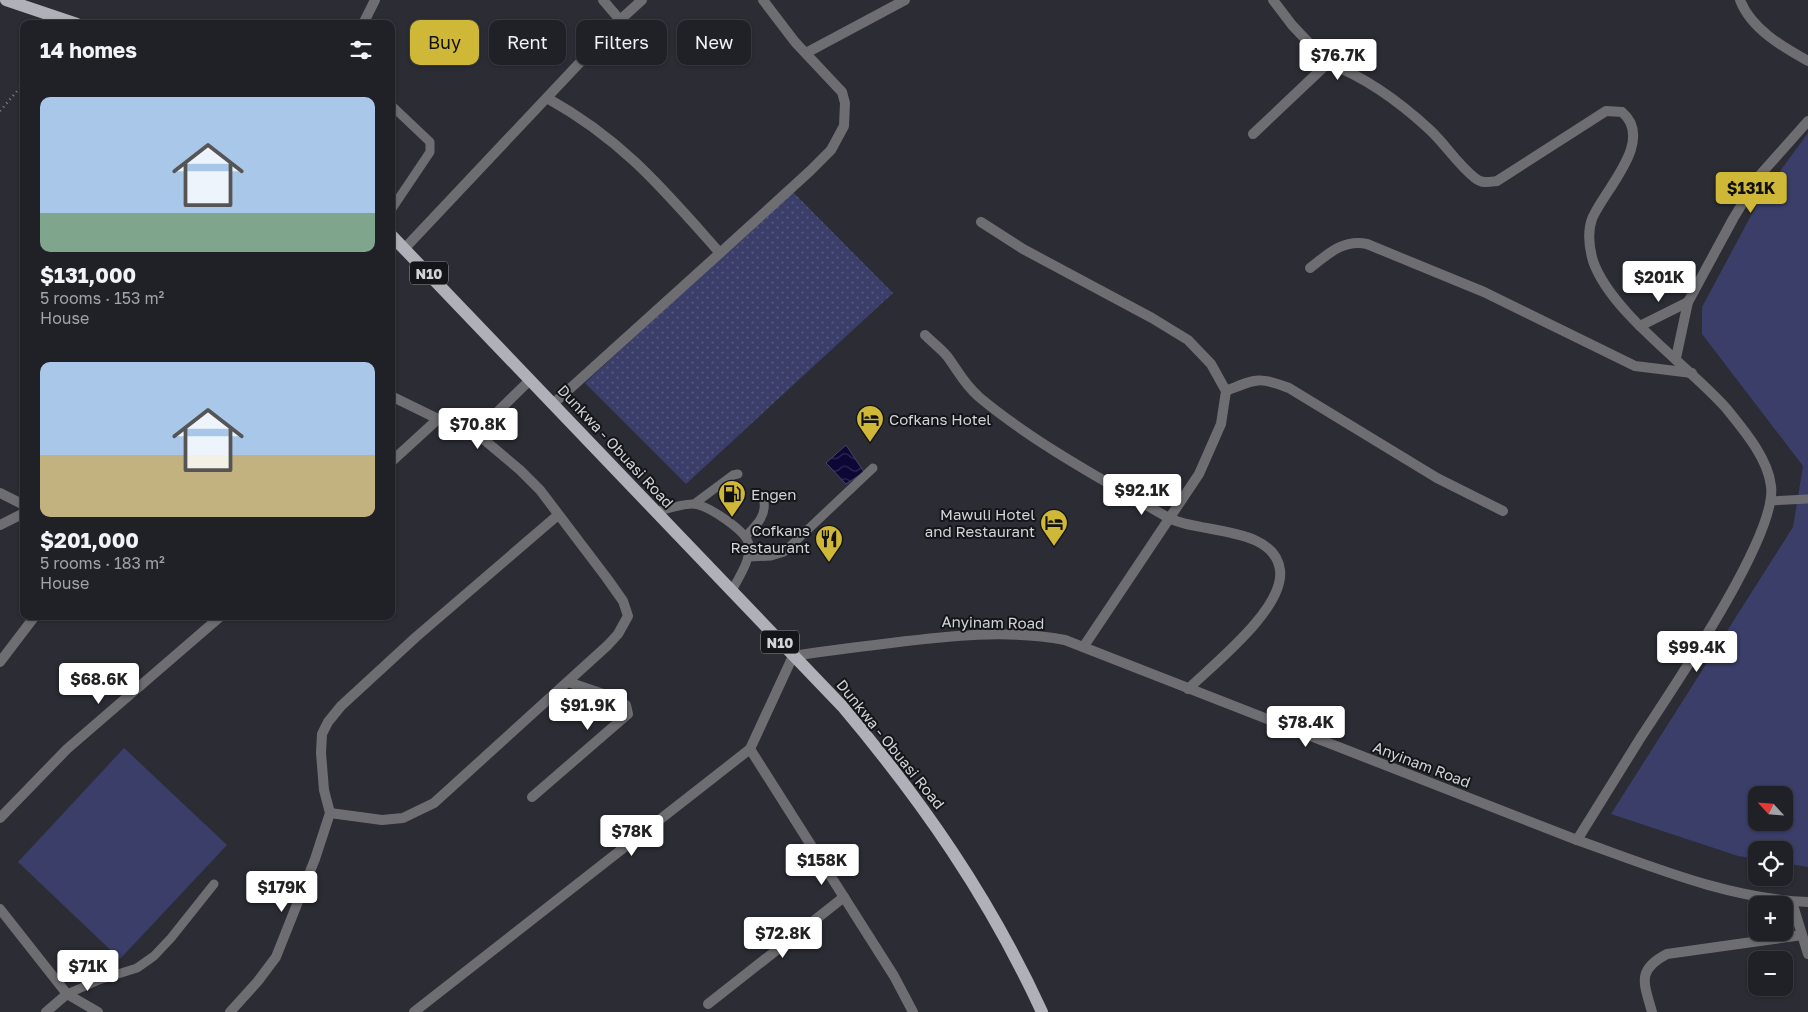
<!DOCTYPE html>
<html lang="en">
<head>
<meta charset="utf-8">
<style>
  body { margin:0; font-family:"Golos Text",sans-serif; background:#2d2e33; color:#f1f3f6; height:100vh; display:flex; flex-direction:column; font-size:19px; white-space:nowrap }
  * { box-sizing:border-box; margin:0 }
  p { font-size:16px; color:#a2a3a7 }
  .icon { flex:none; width:28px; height:28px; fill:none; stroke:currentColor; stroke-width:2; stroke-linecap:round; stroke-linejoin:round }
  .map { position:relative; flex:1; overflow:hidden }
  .sheet { position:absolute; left:20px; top:20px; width:375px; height:600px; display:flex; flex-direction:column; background:#202127; border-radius:10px; box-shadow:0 1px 4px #0004,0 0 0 1px #3d3e44 }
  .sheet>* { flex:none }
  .top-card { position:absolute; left:410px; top:20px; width:475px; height:45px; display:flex; gap:10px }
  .needle { width:32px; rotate:296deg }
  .controls { position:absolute; left:1748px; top:786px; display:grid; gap:10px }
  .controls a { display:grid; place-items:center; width:45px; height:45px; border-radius:10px; background:#202127; box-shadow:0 1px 4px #0004,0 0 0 1px #3d3e44; font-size:25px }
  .price { position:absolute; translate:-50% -42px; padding:0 11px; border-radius:5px; background:#fff; color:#222; font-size:16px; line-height:32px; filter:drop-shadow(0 1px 2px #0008) }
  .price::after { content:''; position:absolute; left:50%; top:30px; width:15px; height:11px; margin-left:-8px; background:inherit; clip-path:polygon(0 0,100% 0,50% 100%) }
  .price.current { background:#cfb837; color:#111 }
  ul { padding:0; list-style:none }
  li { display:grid; align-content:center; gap:10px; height:265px; padding:0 20px }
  li span { display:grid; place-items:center; height:155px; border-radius:10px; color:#555 }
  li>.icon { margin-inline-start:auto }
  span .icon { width:90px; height:90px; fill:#fffc; stroke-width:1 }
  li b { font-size:21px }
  h2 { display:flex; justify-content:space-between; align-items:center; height:60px; padding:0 20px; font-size:21px }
  .pill { padding:0 18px; border-radius:10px; background:#202127; box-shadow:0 1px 4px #0004,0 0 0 1px #3d3e44; font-size:18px; line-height:45px }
  .pill.current { background:#cfb837; color:#111 }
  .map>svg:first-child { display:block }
  .grass { fill:url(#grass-dots) }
  .garden { fill:#3a3e69; fill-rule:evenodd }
  .water { fill:url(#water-waves); stroke:#474465 }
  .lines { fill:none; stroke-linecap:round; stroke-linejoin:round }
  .path { stroke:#86878e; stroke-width:2.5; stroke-dasharray:1 4; stroke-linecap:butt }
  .service { stroke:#6e6e72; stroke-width:9 }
  .minor { stroke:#6e6e72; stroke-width:10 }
  .tertiary { stroke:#6e6e72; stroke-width:10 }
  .primary { stroke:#afb0b8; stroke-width:12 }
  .labels { text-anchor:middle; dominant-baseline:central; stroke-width:4; stroke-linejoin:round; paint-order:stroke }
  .shield { fill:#141518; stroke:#999a9e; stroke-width:1 }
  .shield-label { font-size:14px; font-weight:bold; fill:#d2d3d8 }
  .poi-label { font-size:15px; fill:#d2d3d8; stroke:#141518; text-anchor:start }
  .street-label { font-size:15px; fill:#d2d3d8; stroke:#141518 }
</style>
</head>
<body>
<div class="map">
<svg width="1808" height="1012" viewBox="0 0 1808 1012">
  <defs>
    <pattern id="grass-dots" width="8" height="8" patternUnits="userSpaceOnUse" patternTransform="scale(1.25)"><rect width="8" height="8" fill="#3a3e69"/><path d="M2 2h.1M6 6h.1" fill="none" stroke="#56597e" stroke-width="1.8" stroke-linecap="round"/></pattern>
    <pattern id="water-waves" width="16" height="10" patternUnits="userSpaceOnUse" patternTransform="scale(1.25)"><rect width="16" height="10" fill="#0c0734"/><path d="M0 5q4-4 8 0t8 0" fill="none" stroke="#2e2a51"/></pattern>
  </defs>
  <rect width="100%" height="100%" fill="#2b2c34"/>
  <path class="grass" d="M791 190 893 293 686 484 585 383Z"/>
  <g class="garden">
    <path d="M1808 133V867L1784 863V850H1756V859L1738 856 1611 814 1793 527 1803 466 1702 334V307L1761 197ZM1756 795H1784V822H1756Z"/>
    <path d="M124 748 227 845 120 959 18 862Z"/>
  </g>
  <path class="water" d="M846 445 864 472 846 484 826 463Z"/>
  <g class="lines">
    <path class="path" d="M0 111 24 83"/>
    <g class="service">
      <path d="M391 105 430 142V152L391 210"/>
      <path d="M1770 501 1808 499"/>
      <path d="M694 504 733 475 738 474"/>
      <path d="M656 512C667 509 684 503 694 504 709 506 747 531 749 545 751 560 738 579 731 592"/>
      <path d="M746 536C756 525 766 517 764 502"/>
      <path d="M748 557 771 556 784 552 873 468"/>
      <path d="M67 994 99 980 137 968 154 956 171 938 214 884"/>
    </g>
    <g class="minor">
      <path d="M603 0 620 20"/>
      <path d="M1273 0 1292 25 1328 63"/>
      <path d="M1740 0C1751 29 1783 47 1808 61"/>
      <path d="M363 24 375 0"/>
      <path d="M806 53 905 0"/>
      <path d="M547 98C623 140 664 190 720 253L554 403"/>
      <path d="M1253 134 1328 63C1365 77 1402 104 1430 130 1446 145 1458 165 1475 178 1482 184 1489 182 1497 181L1606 111 1622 112C1656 141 1603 191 1592 219 1587 233 1589 247 1593 261 1611 313 1689 366 1726 408 1743 429 1768 458 1771 486 1778 535 1671 691 1641 737 1619 772 1598 806 1577 840"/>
      <path d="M981 222 1023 249 1152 318 1188 340 1211 364 1226 391 1221 424 1199 474 1084 646"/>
      <path d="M405 248 620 20 642 0"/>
      <path d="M720 253 810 171 831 150 844 126 845 103 842 92 795 42 763 0"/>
      <path d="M1310 268C1328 254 1343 239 1367 244L1484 292 1635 366 1692 373"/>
      <path d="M1640 326 1688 302"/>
      <path d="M925 335C932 342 940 348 947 356 959 372 963 383 979 397 1034 443 1105 481 1167 517 1197 534 1274 525 1280 570 1285 608 1214 664 1188 689"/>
      <path d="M1676 358 1688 302 1733 219 1759 176 1808 121"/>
      <path d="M1226 391C1255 379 1259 376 1289 388L1437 478 1503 511"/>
      <path d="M476 433 530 380"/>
      <path d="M391 462 438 419"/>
      <path d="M0 493 24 505"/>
      <path d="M0 525 24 513"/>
      <path d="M0 662 35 616"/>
      <path d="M750 749 894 976 913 1012"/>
      <path d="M532 797 628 714 626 705 618 699 568 682"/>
      <path d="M330 813 382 820 403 818 434 803 608 645 618 634 628 616 623 601 606 577 540 490 520 470 476 433 438 419 391 396"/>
      <path d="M0 818 67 749 221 616"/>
      <path d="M1792 902 1808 954"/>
      <path d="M0 909 67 994 46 1012"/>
      <path d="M67 994 98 1012"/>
      <path d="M708 1004 844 897"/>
      <path d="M230 1012 258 981 276 957 315 859 330 813 324 790 321 753 322 734 328 722 341 706 416 637 558 515"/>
      <path d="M414 1012 750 749 793 656"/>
      <path d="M1652 1012C1644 983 1636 970 1667 954L1802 935"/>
    </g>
    <path class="tertiary" d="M793 656C825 651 858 647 891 643 948 636 1007 629 1065 640L1577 840C1651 866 1728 899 1808 902"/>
    <g class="primary">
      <path d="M6 0 77 24"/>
      <path d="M391 235 842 706C923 802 989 897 1042 1012"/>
    </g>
  </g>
  <defs>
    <symbol id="hotel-pin" viewBox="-11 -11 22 30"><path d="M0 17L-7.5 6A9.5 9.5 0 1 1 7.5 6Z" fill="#cfb837" stroke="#141518"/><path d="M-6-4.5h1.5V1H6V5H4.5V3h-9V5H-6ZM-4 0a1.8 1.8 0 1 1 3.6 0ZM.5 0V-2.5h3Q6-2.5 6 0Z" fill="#111"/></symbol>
    <symbol id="fuel-pin" viewBox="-11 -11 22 30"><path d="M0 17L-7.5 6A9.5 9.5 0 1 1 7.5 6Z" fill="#cfb837" stroke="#141518"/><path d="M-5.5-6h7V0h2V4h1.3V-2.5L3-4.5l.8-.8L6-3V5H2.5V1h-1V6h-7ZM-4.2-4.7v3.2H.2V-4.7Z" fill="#111"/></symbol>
    <symbol id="restaurant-pin" viewBox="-11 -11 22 30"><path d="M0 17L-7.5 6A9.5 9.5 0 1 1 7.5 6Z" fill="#cfb837" stroke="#141518"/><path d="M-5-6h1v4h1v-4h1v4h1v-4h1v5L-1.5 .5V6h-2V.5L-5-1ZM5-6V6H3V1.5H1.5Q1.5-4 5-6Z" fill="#111"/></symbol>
  </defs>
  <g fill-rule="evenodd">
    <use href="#hotel-pin" x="854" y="403" width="32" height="43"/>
    <use href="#fuel-pin" x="716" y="478" width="32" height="43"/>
    <use href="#hotel-pin" x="1038" y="507" width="32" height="43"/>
    <use href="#restaurant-pin" x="813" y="523" width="32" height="43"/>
  </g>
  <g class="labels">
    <g class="shield">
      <rect x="410" y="261.5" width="38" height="23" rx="4"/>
      <rect x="761" y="630.5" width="38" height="23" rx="4"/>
    </g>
    <g class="shield-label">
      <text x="429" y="273">N10</text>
      <text x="780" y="642">N10</text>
    </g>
    <g class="poi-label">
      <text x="889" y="419">Cofkans Hotel</text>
      <text x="751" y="494">Engen</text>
      <text x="1035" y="514" text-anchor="end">Mawuli Hotel<tspan x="1035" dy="17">and Restaurant</tspan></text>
      <text x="810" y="530" text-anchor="end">Cofkans<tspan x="810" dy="17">Restaurant</tspan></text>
    </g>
    <g class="street-label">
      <text transform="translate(616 446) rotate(47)">Dunkwa - Obuasi Road</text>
      <text transform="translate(993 622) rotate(1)">Anyinam Road</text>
      <text transform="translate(891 744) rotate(51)">Dunkwa - Obuasi Road</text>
      <text transform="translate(1422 764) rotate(21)">Anyinam Road</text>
    </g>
  </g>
</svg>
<div class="controls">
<a><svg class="needle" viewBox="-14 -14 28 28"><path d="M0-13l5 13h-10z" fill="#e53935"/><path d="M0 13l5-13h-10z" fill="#a2a3a7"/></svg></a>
<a><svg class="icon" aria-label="locate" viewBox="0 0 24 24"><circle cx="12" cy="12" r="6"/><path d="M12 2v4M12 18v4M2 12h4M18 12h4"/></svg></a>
<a>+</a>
<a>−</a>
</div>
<b class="price" style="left:1338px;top:81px">$76.7K</b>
<b class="price current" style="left:1751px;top:214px">$131K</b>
<b class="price" style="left:1659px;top:303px">$201K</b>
<b class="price" style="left:478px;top:450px">$70.8K</b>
<b class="price" style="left:1142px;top:516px">$92.1K</b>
<b class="price" style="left:1697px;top:673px">$99.4K</b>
<b class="price" style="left:99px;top:705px">$68.6K</b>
<b class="price" style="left:588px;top:731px">$91.9K</b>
<b class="price" style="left:1306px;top:748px">$78.4K</b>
<b class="price" style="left:632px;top:857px">$78K</b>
<b class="price" style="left:822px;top:886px">$158K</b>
<b class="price" style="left:282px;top:913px">$179K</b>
<b class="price" style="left:783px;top:959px">$72.8K</b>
<b class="price" style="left:88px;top:992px">$71K</b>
<div class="top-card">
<a class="pill current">Buy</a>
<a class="pill">Rent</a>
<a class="pill">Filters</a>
<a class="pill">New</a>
</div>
<section class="sheet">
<h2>14 homes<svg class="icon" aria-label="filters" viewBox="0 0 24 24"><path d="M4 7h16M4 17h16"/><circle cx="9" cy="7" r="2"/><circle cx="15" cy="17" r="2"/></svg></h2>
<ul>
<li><span style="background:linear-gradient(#a9c7e8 75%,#7fa58c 0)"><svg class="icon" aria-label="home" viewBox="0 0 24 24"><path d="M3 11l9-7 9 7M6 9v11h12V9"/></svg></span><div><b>$131,000</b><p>5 rooms · 153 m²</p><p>House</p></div></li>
<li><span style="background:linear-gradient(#a9c7e8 60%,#c2b280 0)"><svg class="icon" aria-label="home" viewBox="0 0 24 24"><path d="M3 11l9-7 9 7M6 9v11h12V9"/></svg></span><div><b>$201,000</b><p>5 rooms · 183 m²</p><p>House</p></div></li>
</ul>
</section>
</div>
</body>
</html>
